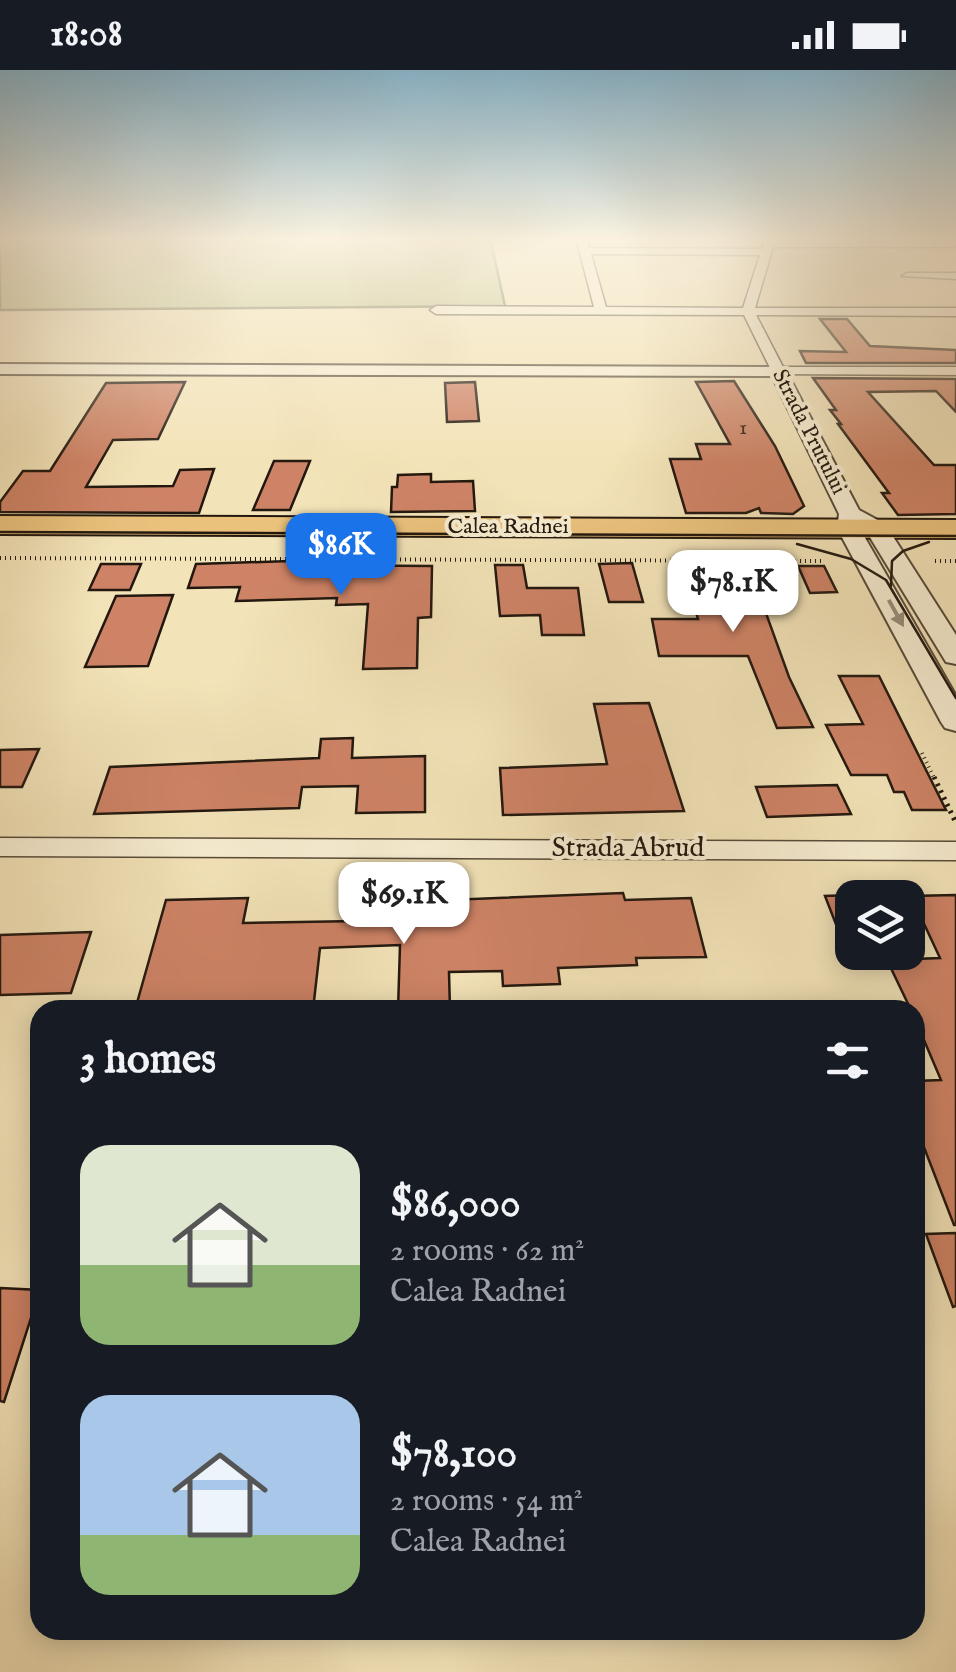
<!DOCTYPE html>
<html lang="en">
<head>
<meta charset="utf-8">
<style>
  body { margin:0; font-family:"IM FELL English",serif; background:#20242c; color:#f1f3f6; height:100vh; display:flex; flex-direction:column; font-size:38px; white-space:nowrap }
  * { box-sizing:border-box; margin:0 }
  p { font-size:32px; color:#9ea1a6 }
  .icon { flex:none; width:55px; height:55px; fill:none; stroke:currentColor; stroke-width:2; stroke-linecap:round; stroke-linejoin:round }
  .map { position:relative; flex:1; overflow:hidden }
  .drawer { position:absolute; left:30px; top:930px; width:895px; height:640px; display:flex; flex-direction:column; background:#171b24; border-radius:30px; box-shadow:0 5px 25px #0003 }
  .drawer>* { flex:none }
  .buttons { position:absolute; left:835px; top:810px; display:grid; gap:20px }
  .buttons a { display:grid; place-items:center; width:90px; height:90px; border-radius:20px; background:#171b24; box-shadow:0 5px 25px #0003; font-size:50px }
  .price { position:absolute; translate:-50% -85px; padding:0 22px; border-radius:20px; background:#fff; color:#222; font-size:32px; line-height:65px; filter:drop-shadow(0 2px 5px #0008) }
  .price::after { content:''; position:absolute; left:50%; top:60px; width:30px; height:22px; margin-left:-15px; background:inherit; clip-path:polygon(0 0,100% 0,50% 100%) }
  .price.active { background:#1a73e8; color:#fff }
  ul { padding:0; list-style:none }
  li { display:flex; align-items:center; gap:30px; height:250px; padding:0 50px }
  li span { display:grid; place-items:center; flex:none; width:280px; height:200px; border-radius:30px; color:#555 }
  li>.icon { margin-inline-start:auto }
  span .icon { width:120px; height:120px; fill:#fffc; stroke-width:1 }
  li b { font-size:42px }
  h2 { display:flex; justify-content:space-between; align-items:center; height:120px; padding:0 50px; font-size:42px }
  .status { display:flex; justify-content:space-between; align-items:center; height:70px; padding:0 50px; background:#171b24; direction:ltr }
  .status svg { height:28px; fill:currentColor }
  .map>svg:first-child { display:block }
  .green { fill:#c0c28b; stroke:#726d4d; stroke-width:2.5 }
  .building { fill:#ce8366; stroke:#23180f; stroke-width:2.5 }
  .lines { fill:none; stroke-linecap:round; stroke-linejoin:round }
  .minor-casing { stroke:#574b39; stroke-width:3 }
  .tertiary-casing { stroke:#574b39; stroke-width:4 }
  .primary-casing { stroke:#23180f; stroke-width:4 }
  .path-far1 { stroke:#23180f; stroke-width:4; stroke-dasharray:1 4; stroke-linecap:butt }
  .path { stroke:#23180f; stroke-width:5; stroke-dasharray:2.5 5; stroke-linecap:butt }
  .minor { fill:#f7edd1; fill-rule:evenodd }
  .tertiary { fill:#f7edd1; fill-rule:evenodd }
  .primary { fill:#eac27c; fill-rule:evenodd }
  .tram { stroke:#23180f; stroke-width:2.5 }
  .oneway { fill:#988d7a }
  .labels { text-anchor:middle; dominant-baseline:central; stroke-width:8; stroke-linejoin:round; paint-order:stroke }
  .number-label { font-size:22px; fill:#4e3325 }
  .far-street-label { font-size:22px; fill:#23180f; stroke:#f7edd1 }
  .street-label { font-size:28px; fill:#23180f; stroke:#f7edd1 }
</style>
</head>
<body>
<div class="status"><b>18:08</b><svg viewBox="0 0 49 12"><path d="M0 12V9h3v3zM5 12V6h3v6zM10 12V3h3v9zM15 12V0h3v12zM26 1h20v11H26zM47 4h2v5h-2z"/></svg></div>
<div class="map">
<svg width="956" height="1602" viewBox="0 0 956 1602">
  <rect width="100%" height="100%" fill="#f3e3b8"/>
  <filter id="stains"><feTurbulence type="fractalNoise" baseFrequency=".002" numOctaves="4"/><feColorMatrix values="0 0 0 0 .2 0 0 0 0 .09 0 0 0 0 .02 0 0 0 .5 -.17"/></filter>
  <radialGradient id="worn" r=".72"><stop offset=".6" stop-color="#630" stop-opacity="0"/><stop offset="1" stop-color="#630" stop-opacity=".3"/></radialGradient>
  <path class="green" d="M0 168H490L505 236 0 240Z"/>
  <g class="building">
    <path d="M820 249H847L870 276 956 280V293H806L800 281 846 282Z"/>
    <path d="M813 308 956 309V342L936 321 868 322 934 395H956V444L898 445 882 423H889L838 354H841L830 340H836Z"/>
    <path d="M734 311 775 376 804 436 793 444 761 443 759 438 746 443H686L670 389H701L696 374H730L696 312Z"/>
    <path d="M185 312 158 369 113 370 86 417 173 416 180 400 214 399 199 443 0 442V432L23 401H50L106 313Z"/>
    <path d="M475 312 479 351 447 352 445 313Z"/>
    <path d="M274 391H310L290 440H253Z"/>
    <path d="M431 404V412L473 411 475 441 391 442 392 417H397L398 405Z"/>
    <path d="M290 491 289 495 432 496 431 547 418 548 417 598 363 599 368 534 336 535 337 528 236 531 240 517 188 518 196 494Z"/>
    <path d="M632 493 643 532H609L599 494Z"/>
    <path d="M101 494H141L130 520H89Z"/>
    <path d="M495 495H523L527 518H578L584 565H542L540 545 500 546Z"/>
    <path d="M682 496H749L789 607 813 657 777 658 748 586H659L652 549H698Z"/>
    <path d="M798 496H824L837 522 810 523Z"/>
    <path d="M173 525 148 596 85 597 116 526Z"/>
    <path d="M839 606H879L946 740H912L904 722H894L887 705H851L826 655 863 654Z"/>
    <path d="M649 633 684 741 503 745 500 698 607 694 594 634Z"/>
    <path d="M353 668 352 688 425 686V742L356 743 358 716 302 717 299 738 94 744 110 697 319 688 321 669Z"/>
    <path d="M39 679 22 717H0V680Z"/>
    <path d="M837 715 851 744 767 747 756 717Z"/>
    <path d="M623 823 625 830 691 828 706 887 636 888 637 895 558 898 560 914 503 916 502 901 449 902 450 940H398L400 875 320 878 313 940H135L166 830 248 828 243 853 358 851 360 828 399 827V832Z"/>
    <path d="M852 825V892L851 893 825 826Z"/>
    <path d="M956 825V1155H954L915 1054V1011L941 1010 915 949V940H911L887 890 940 888 911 826Z"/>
    <path d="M91 862 71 923 0 925V865Z"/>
    <path d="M956 1163V1236L953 1237 926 1164Z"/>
    <path d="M0 1218 40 1220 4 1332 0 1331Z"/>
  </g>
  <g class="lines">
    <defs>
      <g id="minor">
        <path d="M576 168H586L589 178 762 179 766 168 956 171 955 177H773L755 238H956V246L756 245 783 297H956V305L773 304 744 245 436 244 430 240 436 236 594 237ZM591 184 760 185 743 238 606 237Z"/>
        <path d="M956 203V209L902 206 907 203Z"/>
        <path d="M0 768 956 772V790L0 786Z"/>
      </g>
      <path id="tertiary" d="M0 294 784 297 859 440 885 454 956 565V594L946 592 868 464 860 459 956 626V661L945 658 941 652 837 458 839 444 772 306 0 304Z"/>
      <path id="primary" d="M0 446 956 450V468L0 464Z"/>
    </defs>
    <use href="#minor" class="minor-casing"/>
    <use href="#tertiary" class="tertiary-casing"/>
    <use href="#primary" class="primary-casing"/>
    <g class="path-far1">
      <path d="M0 488 823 491"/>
      <path d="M935 491H956"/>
      <path d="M922 683 935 710"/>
    </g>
    <path class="path" d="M934 707 956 753"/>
    <use href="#minor" class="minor"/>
    <use href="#tertiary" class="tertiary"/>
    <use href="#primary" class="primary"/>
    <g class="tram">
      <path d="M0 462 956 466"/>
      <path d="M797 474 851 489 886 510 956 628"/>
      <path d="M891 516 892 491 903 481 929 472"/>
    </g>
  </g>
  <defs><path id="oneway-solid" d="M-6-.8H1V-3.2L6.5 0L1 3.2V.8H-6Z" transform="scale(2.5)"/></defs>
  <use class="oneway" href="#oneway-solid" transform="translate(896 543) rotate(61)"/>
  <linearGradient id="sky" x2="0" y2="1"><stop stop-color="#89b8d1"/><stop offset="0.43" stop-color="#faf2df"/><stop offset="1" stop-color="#faf2df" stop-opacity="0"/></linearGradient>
  <rect width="956" height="392" fill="url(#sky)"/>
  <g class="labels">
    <g class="number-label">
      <text x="743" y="358">1</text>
    </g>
    <g class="far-street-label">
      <text transform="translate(809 362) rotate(63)">Strada Prutului</text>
      <text x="508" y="457">Calea Radnei</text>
    </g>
    <g class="street-label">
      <text x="628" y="778">Strada Abrud</text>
    </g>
  </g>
  <rect width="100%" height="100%" filter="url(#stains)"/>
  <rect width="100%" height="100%" fill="url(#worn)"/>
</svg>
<div class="buttons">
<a><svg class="icon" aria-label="layers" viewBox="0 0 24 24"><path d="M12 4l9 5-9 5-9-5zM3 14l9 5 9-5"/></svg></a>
</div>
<b class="price active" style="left:341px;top:528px">$86K</b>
<b class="price" style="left:733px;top:565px">$78.1K</b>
<b class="price" style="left:404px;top:877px">$69.1K</b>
<section class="drawer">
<h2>3 homes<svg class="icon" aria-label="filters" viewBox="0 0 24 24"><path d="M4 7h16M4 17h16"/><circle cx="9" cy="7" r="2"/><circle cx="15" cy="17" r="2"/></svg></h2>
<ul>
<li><span style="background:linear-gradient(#dfe7d0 60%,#8fb573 0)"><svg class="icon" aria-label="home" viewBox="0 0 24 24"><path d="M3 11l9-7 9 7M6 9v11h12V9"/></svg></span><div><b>$86,000</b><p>2 rooms · 62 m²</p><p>Calea Radnei</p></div></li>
<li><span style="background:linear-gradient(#a9c7e8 70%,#8fb573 0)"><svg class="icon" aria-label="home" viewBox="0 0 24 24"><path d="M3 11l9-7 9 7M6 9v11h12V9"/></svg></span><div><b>$78,100</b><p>2 rooms · 54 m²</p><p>Calea Radnei</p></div></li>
</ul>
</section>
</div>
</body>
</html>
